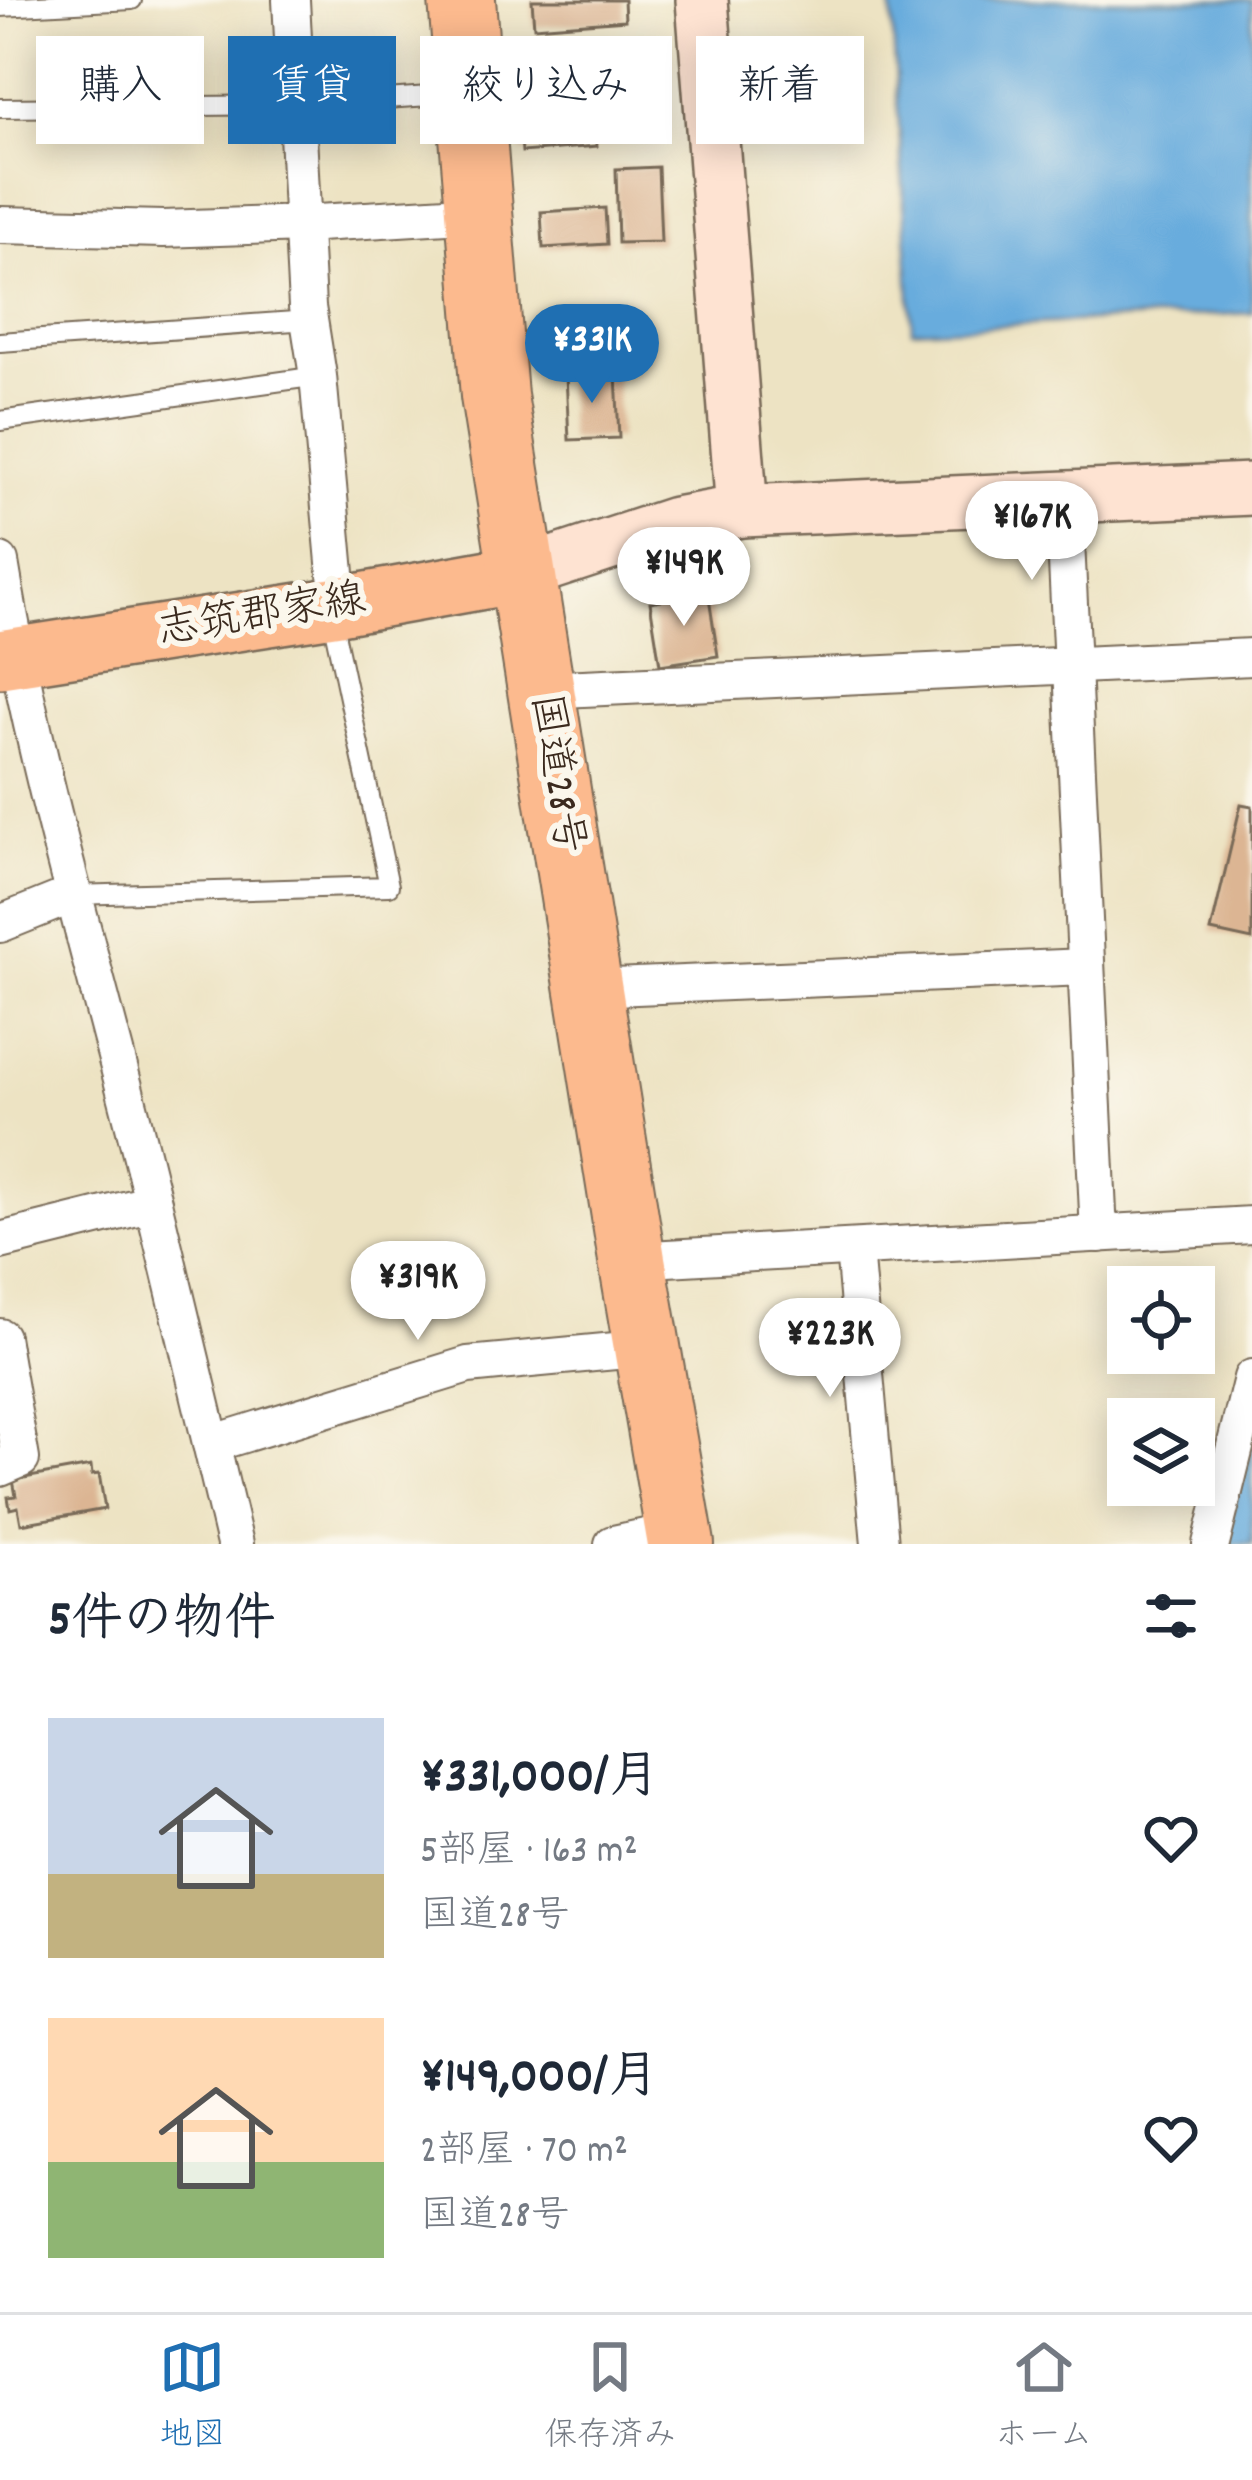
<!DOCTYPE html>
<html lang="ja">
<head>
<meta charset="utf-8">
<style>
  body { margin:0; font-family:Dekko,"Klee One",sans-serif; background:#f2f2f3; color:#1f2937; height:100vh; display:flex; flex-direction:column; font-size:45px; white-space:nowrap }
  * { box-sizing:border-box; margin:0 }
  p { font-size:39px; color:#747a83 }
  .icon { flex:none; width:66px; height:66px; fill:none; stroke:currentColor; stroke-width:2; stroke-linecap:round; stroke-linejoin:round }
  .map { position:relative; height:1544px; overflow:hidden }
  .drawer { display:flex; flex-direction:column; background:#fff; flex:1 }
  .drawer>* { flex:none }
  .top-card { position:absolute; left:36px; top:36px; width:1182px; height:108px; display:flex; gap:24px }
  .buttons { position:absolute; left:1107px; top:1266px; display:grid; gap:24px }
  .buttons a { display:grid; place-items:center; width:108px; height:108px; border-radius:0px; background:#fff; box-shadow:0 6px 30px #0003; font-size:60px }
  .price { position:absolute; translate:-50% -102px; padding:0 27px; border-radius:42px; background:#fff; color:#222; font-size:39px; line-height:78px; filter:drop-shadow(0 3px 6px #0008) }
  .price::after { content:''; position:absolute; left:50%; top:72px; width:36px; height:27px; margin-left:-18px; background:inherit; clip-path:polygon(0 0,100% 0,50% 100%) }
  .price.on { background:#1f6fb2; color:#fff }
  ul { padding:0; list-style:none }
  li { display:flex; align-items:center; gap:36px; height:300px; padding:0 48px }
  li span { display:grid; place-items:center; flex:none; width:336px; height:240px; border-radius:0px; color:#555 }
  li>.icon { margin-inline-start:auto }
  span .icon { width:144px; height:144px; fill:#fffc; stroke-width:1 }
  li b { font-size:51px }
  h2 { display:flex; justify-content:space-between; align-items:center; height:144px; padding:0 48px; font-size:51px }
  .tag { padding:0 42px; border-radius:0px; background:#fff; box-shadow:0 6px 30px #0003; font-size:42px; line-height:108px }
  .tag.on { background:#1f6fb2; color:#fff }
  .tabs { display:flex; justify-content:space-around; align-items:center; height:168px; border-top:3px solid #e0e1e3; background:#fff; font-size:33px; color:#747a83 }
  .tabs a { display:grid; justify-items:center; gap:6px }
  .tabs .on { color:#1f6fb2 }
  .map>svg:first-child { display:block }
  .water { fill:#67acdd; stroke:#516b7e; stroke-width:3 }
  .building { fill:#dcb593 }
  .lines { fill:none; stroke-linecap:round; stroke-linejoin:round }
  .lane-casing { stroke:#796b58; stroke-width:22 }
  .street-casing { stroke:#796b58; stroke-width:40 }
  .secondary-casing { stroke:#796b58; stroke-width:56 }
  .primary-casing { stroke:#796b58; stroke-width:62 }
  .highway-casing { stroke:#796b58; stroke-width:70 }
  .lane { stroke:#fff; stroke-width:18 }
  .street { stroke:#fff; stroke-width:36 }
  .secondary { stroke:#fee3d2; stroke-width:51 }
  .primary { stroke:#fcba8e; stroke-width:57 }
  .highway { stroke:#fcba8e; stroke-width:66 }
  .labels { text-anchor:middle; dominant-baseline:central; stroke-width:12; stroke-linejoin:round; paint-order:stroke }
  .street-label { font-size:42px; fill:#3b2a1e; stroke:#fbf7ec }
</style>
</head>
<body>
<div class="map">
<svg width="1252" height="1544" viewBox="0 0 1252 1544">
  <rect width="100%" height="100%" fill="#fbf7ec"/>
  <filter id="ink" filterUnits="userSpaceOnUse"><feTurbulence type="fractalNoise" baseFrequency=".00833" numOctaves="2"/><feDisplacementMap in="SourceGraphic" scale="24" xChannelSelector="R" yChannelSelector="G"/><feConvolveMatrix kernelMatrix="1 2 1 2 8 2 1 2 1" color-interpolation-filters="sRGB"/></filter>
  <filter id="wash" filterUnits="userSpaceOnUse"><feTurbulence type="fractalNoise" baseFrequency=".004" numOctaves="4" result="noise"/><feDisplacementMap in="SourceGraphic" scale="48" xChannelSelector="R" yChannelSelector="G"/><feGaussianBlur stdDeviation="2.7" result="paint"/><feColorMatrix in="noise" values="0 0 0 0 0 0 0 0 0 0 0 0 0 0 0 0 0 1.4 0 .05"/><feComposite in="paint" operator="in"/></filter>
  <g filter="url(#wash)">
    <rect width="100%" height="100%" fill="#ede3c3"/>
    <g class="water">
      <path d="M891 0H1252V313L912 330Z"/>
      <path d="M1252 1431V1544H1224Z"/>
    </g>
    <g id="blocks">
      <g class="building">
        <path d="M532 0H624L625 20 534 27Z"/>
        <path d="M590 58 597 146 522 152 515 64Z"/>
        <path d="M658 167 661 242 618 243 616 169Z"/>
        <path d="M605 208 607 244 543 248 541 212Z"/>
        <path d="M616 373 619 438 569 440 566 375Z"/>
        <path d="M708 592 718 656 660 665 650 602Z"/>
        <path d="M1241 804 1252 806V940L1211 931Z"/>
        <path d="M91 1466 92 1475 99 1474 105 1509 21 1524 18 1507 10 1509 8 1497 16 1496 13 1480Z"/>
      </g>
    </g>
  </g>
  <g filter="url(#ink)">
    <use href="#blocks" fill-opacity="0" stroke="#796b58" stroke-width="3"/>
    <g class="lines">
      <defs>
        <g id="lane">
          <path d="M0 7 132 0"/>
          <path d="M0 108 297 105 459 94"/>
          <path d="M0 342 309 320"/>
          <path d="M0 421 318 376"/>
          <path d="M72 895 389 886 331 614"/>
        </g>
        <g id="street">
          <path d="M291 0 307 307 318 376 339 606"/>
          <path d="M0 225 163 229 302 224 479 213"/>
          <path d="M1064 499 1099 1234"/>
          <path d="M0 562C35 773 97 974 148 1181 178 1302 206 1423 235 1544"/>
          <path d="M540 690 1252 657"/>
          <path d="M0 924 72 895"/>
          <path d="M590 988 1086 967"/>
          <path d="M0 1241 153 1203"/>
          <path d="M854 1249 880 1544"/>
          <path d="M632 1260 1252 1225"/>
          <path d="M0 1337 21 1459 0 1468"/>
          <path d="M211 1444 468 1365 647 1348"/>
          <path d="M613 1544 678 1530"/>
          <path d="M1211 1544 1252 1378"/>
        </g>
        <g id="secondary">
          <path d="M702 0 742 511"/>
          <path d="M523 573 675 523 742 511 1252 489"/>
        </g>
        <path id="primary" d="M0 659 339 606 523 573"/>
        <path id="highway" d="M462 0 494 396 632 1260 681 1544"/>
      </defs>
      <use href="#lane" class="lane-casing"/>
      <use href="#street" class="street-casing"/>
      <use href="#secondary" class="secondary-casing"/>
      <use href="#primary" class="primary-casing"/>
      <use href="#highway" class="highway-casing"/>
      <use href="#lane" class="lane"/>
      <use href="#street" class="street"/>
      <use href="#secondary" class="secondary"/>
      <use href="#primary" class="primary"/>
      <use href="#highway" class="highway"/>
    </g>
  </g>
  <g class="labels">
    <g class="street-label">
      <text transform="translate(262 618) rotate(-9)">志筑郡家線</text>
      <text transform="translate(554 774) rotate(81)">国道28号</text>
    </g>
  </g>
</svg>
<div class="buttons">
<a><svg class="icon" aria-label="locate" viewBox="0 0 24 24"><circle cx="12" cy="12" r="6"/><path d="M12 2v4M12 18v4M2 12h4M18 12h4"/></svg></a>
<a><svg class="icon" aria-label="layers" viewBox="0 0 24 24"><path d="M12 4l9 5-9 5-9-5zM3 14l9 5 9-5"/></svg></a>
</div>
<b class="price on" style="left:592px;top:406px">¥331K</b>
<b class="price" style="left:1032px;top:583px">¥167K</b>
<b class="price" style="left:684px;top:629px">¥149K</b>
<b class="price" style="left:418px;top:1343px">¥319K</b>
<b class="price" style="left:830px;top:1400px">¥223K</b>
<div class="top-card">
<a class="tag">購入</a>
<a class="tag on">賃貸</a>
<a class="tag">絞り込み</a>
<a class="tag">新着</a>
</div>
</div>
<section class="drawer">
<h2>5件の物件<svg class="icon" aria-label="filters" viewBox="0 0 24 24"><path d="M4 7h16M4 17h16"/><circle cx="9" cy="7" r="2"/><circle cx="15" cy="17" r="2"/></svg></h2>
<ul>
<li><span style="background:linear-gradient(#c9d6e8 65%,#c2b280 0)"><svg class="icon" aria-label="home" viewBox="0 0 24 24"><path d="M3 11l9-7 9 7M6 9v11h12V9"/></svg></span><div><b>¥331,000/月</b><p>5部屋 · 163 m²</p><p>国道28号</p></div><svg class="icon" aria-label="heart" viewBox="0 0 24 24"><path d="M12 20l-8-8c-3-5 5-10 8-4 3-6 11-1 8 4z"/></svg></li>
<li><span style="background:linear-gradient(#ffd9b3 60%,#8fb573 0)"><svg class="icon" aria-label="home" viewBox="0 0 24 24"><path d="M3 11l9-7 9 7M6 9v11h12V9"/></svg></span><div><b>¥149,000/月</b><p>2部屋 · 70 m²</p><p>国道28号</p></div><svg class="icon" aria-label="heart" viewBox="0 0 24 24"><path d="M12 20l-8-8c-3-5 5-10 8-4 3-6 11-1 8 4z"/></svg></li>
</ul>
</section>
<nav class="tabs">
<a class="on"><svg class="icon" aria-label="map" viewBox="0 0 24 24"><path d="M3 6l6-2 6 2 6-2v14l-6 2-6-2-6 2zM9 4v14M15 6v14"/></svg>地図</a>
<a><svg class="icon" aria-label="saved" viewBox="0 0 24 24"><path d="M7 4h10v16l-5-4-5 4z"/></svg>保存済み</a>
<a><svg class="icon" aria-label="home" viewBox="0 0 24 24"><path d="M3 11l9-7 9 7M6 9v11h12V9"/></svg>ホーム</a>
</nav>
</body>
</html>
